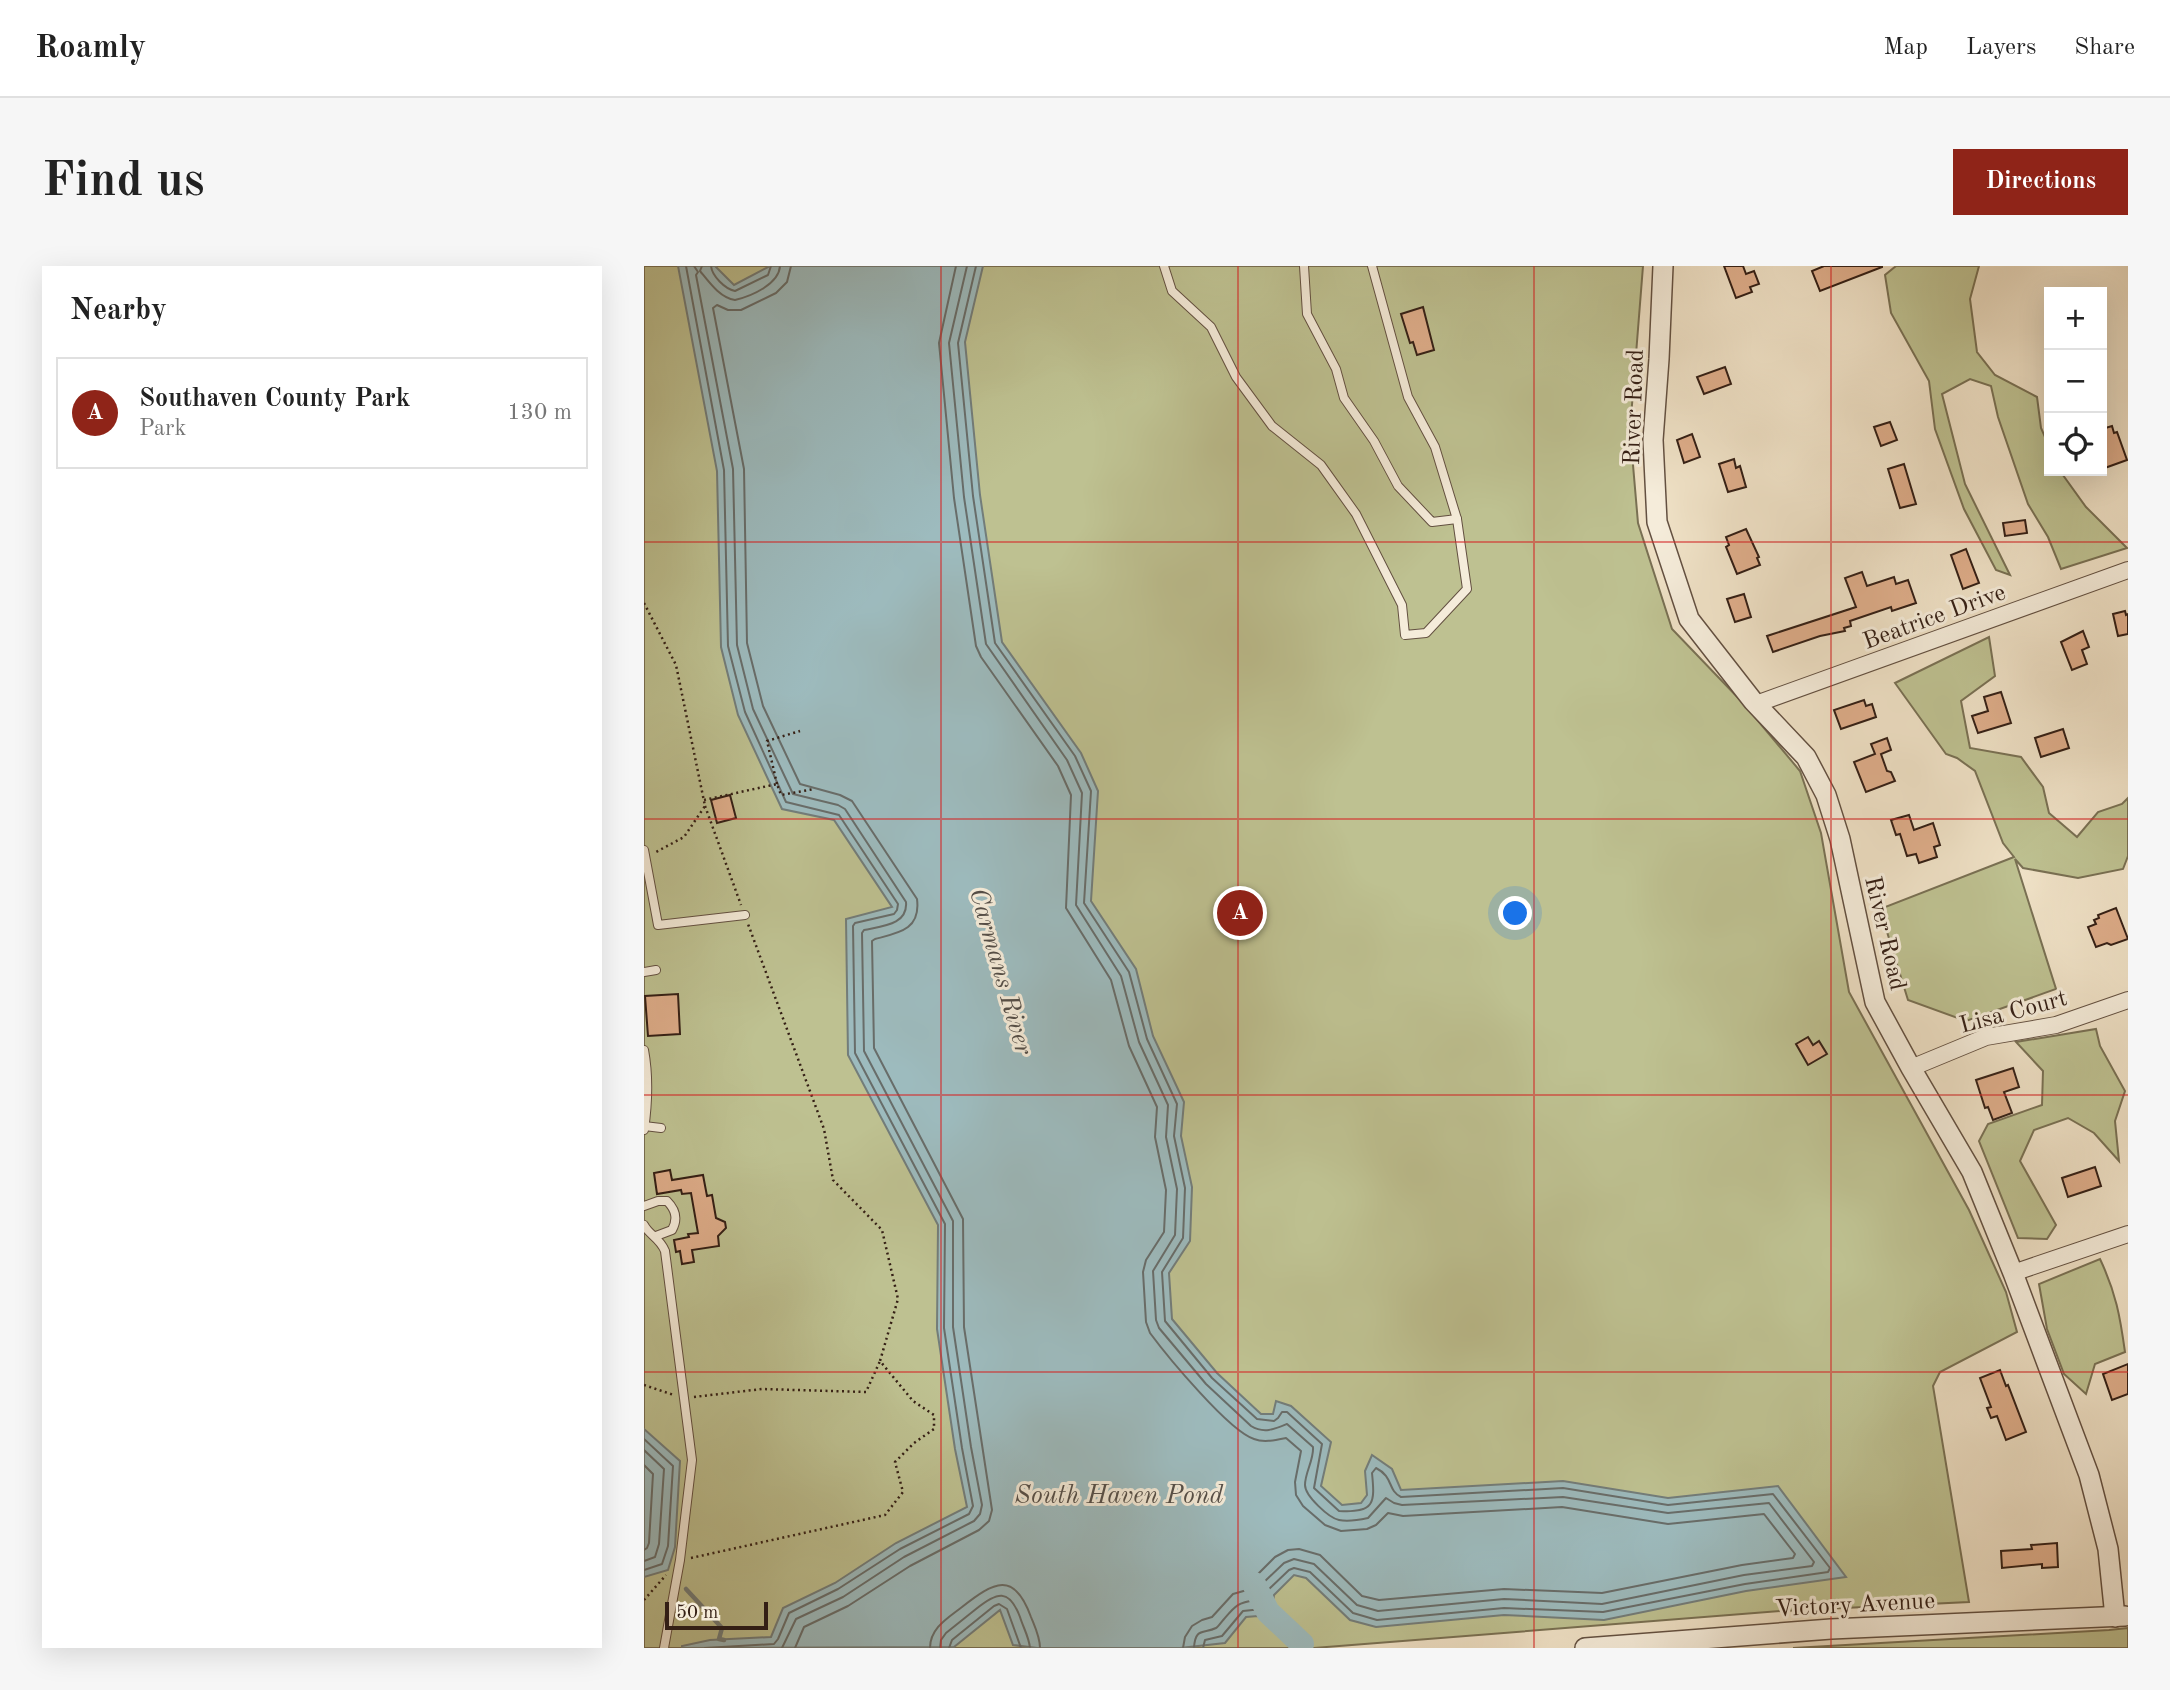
<!DOCTYPE html>
<meta charset="utf-8">
<style>
:root{--surface:#fff;--page:#f6f6f6;--text:#222;--muted:#767676;--line:#e0e0e0;--accent:#8f2418}
body{margin:0;font-family:"Old Standard TT",serif;background:var(--page);color:var(--text)}
.controls{position:absolute;right:21px;top:21px;display:grid;overflow:hidden;border-radius:0px;box-shadow:0 7px 28px #0002}
.controls button{width:63px;height:63px;display:grid;place-items:center;padding:0;border:0;border-bottom:2px solid var(--line);background:var(--surface);color:var(--text);font:35px sans-serif}
.scale{position:absolute;left:21px;bottom:18px;width:103px;box-sizing:border-box;padding-left:7px;border:4px solid #341f15;border-top:0;font-size:19px;line-height:24px;white-space:nowrap;color:#341f15;-webkit-text-stroke:5px #f5ecda;paint-order:stroke}
.you{position:absolute;left:872px;top:648px;width:24px;height:24px;margin:-18px;border:5px solid #fff;border-radius:50%;background:#1a73e8;box-shadow:0 0 0 10px #1a73e833}
.badge{display:grid;place-items:center;width:46px;height:46px;border-radius:50%;background:var(--accent);color:#fff;font-size:23px;font-weight:700}
.pin{position:absolute;translate:-50% -50%;border:4px solid #fff;box-shadow:0 2px 7px #0006}
.list{margin:0;padding:0;list-style:none}
h2{display:flex;justify-content:space-between;align-items:center;height:91px;margin:0;padding:0 28px;font-size:30px}
h2 small{font-size:23px;font-weight:400;color:var(--muted)}
.list li{display:grid;grid-template-columns:46px 1fr auto;gap:21px;align-items:center;box-sizing:border-box;height:112px;margin:0 14px 14px;padding:0 14px;border:2px solid var(--line);border-radius:0px}
.list b{display:block;font-size:26px;white-space:nowrap}
.list p{margin:0;font-size:23px;white-space:nowrap;color:var(--muted)}
.list em{font-size:23px;font-style:normal;color:var(--muted)}
.icon{flex:none;width:38px;height:38px;fill:none;stroke:currentColor;stroke-width:2;stroke-linecap:round;stroke-linejoin:round}
.map{position:relative;flex:none;width:1484px;height:1382px;overflow:hidden;border-radius:0px}
header{display:flex;align-items:center;gap:42px;box-sizing:border-box;height:98px;padding:0 35px;background:var(--surface);border-bottom:2px solid var(--line)}
header strong{font-size:33px}
nav{display:flex;gap:38px;margin-inline-start:auto;font-size:24px}
.intro{display:flex;align-items:center;justify-content:space-between;box-sizing:border-box;height:168px;padding:0 42px}
h1{margin:0;font-size:49px}
.button{padding:18px 32px;border-radius:0px;background:var(--accent);color:#fff;font-size:24px;font-weight:700}
main{display:flex;gap:42px;padding:0 42px}
aside{flex:1;background:var(--surface);border-radius:0px;box-shadow:0 7px 28px #0002}
.map>svg:first-child{display:block}
.green{fill:#bec191;stroke:#797053;stroke-width:2}
.water{fill:#9dbbbe;stroke:#737d7a;stroke-width:2}
.lines{fill:none;stroke-linecap:round;stroke-linejoin:round}
.shore{stroke:#686d6a;stroke-width:2}
.stream{stroke:#737d7a;stroke-width:4.5}
.river{stroke:#9dbbbe;stroke-width:24}
.building{fill:#dead8a;stroke:#341f15;stroke-width:2}
.service-casing{stroke:#635041;stroke-width:10}
.minor-casing{stroke:#635041;stroke-width:18}
.tertiary-casing{stroke:#635041;stroke-width:22}
.path{stroke:#341f15;stroke-width:2.5;stroke-dasharray:2 3.5;stroke-linecap:butt}
.service{stroke:#f5ecda;stroke-width:8}
.minor{stroke:#f5ecda;stroke-width:16}
.tertiary{stroke:#f5ecda;stroke-width:19}
.grid{fill:none;stroke:#d62828;stroke-width:2;stroke-opacity:0.55}
.labels{text-anchor:middle;stroke-width:6;stroke-linejoin:round;paint-order:stroke}
.street-label{font-size:24px;fill:#341f15;stroke:#f5ecda}
.water-label{font-size:26px;font-style:italic;fill:#544e48;stroke:#f5ecda}
</style>
<header>
<strong>Roamly</strong>
<nav><a>Map</a><a>Layers</a><a>Share</a></nav>
</header>
<div class="intro"><h1>Find us</h1><a class="button">Directions</a></div>
<main>
<aside>
<h2>Nearby<small></small></h2>
<ul class="list">
<li><span class="badge">A</span><div><b>Southaven County Park</b><p>Park</p></div><em>130 m</em></li>
</ul>
</aside>
<div class="map">
<svg width="1484" height="1382" viewBox="0 0 1484 1382">
<rect width="100%" height="100%" fill="#efe1c6"/>
<filter id="stains"><feTurbulence type="fractalNoise" baseFrequency=".00286" numOctaves="4"/><feColorMatrix values="0 0 0 0 .2 0 0 0 0 .09 0 0 0 0 .02 0 0 0 .5 -.17"/></filter>
<radialGradient id="worn" r=".72"><stop offset=".6" stop-color="#630" stop-opacity="0"/><stop offset="1" stop-color="#630" stop-opacity=".3"/></radialGradient>
<!-- green -->
<g class="green">
<path d="M0,0H999L986,164L994,257L1028,363L1100,438L1156,505L1177,567L1205,726L1325,944L1362,1026L1373,1066L1296,1106L1289,1120L1325,1336L1137,1345L670,1382H0Z"/>
<path d="M1252,0H1335L1326,33L1333,86L1351,109L1393,131L1397,162L1405,180V205H1416L1442,241L1483,282L1417,303L1404,271L1384,238L1354,151L1347,120L1326,113L1298,128L1321,218L1366,309L1352,304L1320,243L1291,163L1285,115L1247,47L1241,9Z"/>
<path d="M1345,371L1351,410L1317,435L1326,482L1377,491L1399,521L1405,547L1433,571L1454,546L1478,538L1484,532V590L1479,603L1434,612L1379,602L1371,593L1412,723L1322,755L1264,734L1236,643L1370,591L1359,577L1331,505L1313,492L1302,488L1251,417Z"/>
<path d="M1452,763L1456,780L1481,825L1471,855L1475,895L1450,867L1424,852L1390,864L1376,895L1412,959L1403,973L1374,972L1335,875L1344,858L1398,839L1399,805L1372,776Z"/>
<path d="M1456,993C1472,1027 1476,1050 1481,1086L1451,1098L1442,1128L1420,1108L1403,1063L1395,1018Z"/>
<path d="M1484,1362V1382H1149L1465,1364Z"/>
</g>
<!-- water -->
<g class="water">
<path d="M34,0H71L90,19L126,0H339L321,76L336,229L358,376L437,487L454,525L447,635L492,703L509,770L540,836L537,870L548,921L546,975L525,1007L528,1053L573,1107L617,1148H629L632,1135L647,1140L687,1176L677,1220L698,1239L717,1237L723,1229L721,1205L728,1189L748,1203L757,1224L919,1215L1024,1232L1134,1220L1202,1311L1102,1325L960,1354L860,1349L732,1361L706,1354L662,1312L650,1309L630,1329L629,1336L631,1338L618,1353L614,1350L602,1351L581,1377L536,1382H393L369,1379L356,1344L310,1381L38,1382V1380L66,1374L127,1371L139,1342L191,1317L252,1277L323,1241L311,1183L293,1063L294,959L204,789L202,653L248,641L190,554L138,543L94,449L77,381L73,205Z"/>
<path d="M0,1163L36,1195L31,1281L24,1304L0,1311Z"/>
</g>
<g class="lines">
<!-- shore -->
<g class="shore">
<path d="M42,0L80,204L84,380L101,446L142,536L195,549L254,638L253,644L250,648L211,657L209,660L211,787L301,958L300,1062L318,1182L329,1240L325,1248L256,1283L194,1323L145,1347L134,1373L130,1378L61,1382"/>
<path d="M50,0L54,6L52,9L89,203L93,379L109,443L149,528L194,539L201,543L262,636C264,659 238,660 220,664L218,667L220,785L309,955V1061L327,1181L338,1239L336,1248L330,1255L260,1291L199,1331L152,1353L138,1382"/>
<path d="M58,0L56,5C65,16 76,32 91,34C108,30 135,18 136,0"/>
<path d="M67,0C68,10 81,23 91,25L124,9L127,0"/>
<path d="M147,0L143,16L132,27L97,44H84L73,39L69,42L100,203L103,377L119,440L156,518L196,529L208,535L273,633C277,664 254,667 231,673L228,675L230,782L319,953L320,1061L348,1244L345,1255L335,1264L266,1300L204,1340L160,1361L151,1382"/>
<path d="M312,0L295,77L310,232L332,380L337,391L414,500L427,529L422,642L467,714L485,780L513,841L511,871L522,924L520,966L502,994L499,1006L502,1056L506,1067C523,1090 585,1165 610,1173C620,1177 632,1174 642,1172L657,1185L651,1216L652,1229L659,1240L681,1259L697,1265L723,1263L732,1259L744,1247L759,1250L918,1241L1024,1258L1120,1248L1151,1288L1149,1292L1098,1299L958,1327L860,1323L735,1334L718,1330L676,1289L655,1283L644,1284L631,1291L611,1311L603,1324L589,1328L568,1351L558,1354L548,1360L541,1371L539,1382"/>
<path d="M323,0L305,77L320,231L342,378L423,494L438,527L432,639L477,710L495,776L524,839L522,871L533,923L531,969L509,1005L512,1054L515,1062L562,1118L607,1160C620,1168 631,1163 643,1158L669,1181C670,1194 661,1206 661,1219C661,1230 685,1252 695,1254C704,1256 715,1254 724,1252L742,1232L750,1237L758,1239L919,1231L1024,1247L1125,1237L1170,1296L1168,1300L1100,1309L958,1338L860,1333L734,1345L713,1339L670,1298L650,1293L640,1297L618,1318L612,1334C593,1337 592,1339 580,1353C579,1354 574,1361 572,1362C560,1368 551,1361 550,1382"/>
<path d="M332,0L314,77L329,230L351,377L431,490L447,525L440,637L485,706L503,773L533,838L530,870L541,922L539,972L518,1006L521,1055L568,1112L613,1153L630,1155L634,1152L638,1146H643L678,1178L670,1222L695,1245C731,1247 731,1237 728,1207L732,1202C750,1211 743,1224 757,1231L919,1222L1024,1239L1129,1228L1186,1302L1184,1306L1101,1318L959,1346L860,1342L733,1354L709,1347L666,1306L650,1302L645,1304L624,1324L622,1338L618,1343L599,1345L578,1370L561,1374L559,1382"/>
<path d="M0,1173L29,1200L24,1280L18,1298L0,1304"/>
<path d="M0,1184L20,1203L15,1278L11,1291L0,1295"/>
<path d="M0,1199L9,1208L5,1277L3,1282L0,1284"/>
<path d="M286,1382C286,1362 304,1352 318,1341C350,1316 370,1304 387,1351C391,1361 396,1371 396,1382"/>
<path d="M296,1382L297,1374L302,1367C312,1359 322,1351 332,1343C353,1326 365,1322 376,1351C379,1361 385,1371 386,1382"/>
<path d="M305,1382L308,1374L350,1340L355,1338L363,1343L377,1382"/>
</g>
<!-- stream -->
<path class="stream" d="M42,1323L78,1362L75,1373L80,1374"/>
<!-- river -->
<path class="river" d="M610,1318L624,1346L658,1378"/>
</g>
<!-- building -->
<g class="building">
<path d="M1080,0H1099L1102,8L1110,5L1115,18L1106,21L1108,26L1092,32Z"/>
<path d="M1180,0H1238V1L1176,25L1168,5Z"/>
<path d="M779,41L790,84L773,89L769,76L766,77L757,48Z"/>
<path d="M1081,101L1087,118L1060,128L1053,111Z"/>
<path d="M1246,156L1253,174L1237,180L1230,161Z"/>
<path d="M1468,160L1470,167L1473,166L1483,194L1458,203V163Z"/>
<path d="M1048,168L1056,191L1040,197L1033,174Z"/>
<path d="M1090,193L1092,202L1096,200L1102,221L1084,226L1075,198Z"/>
<path d="M1260,198L1272,238L1256,242L1244,203Z"/>
<path d="M1381,254L1383,267L1361,270L1359,257Z"/>
<path d="M1102,263L1115,291L1113,292L1116,299L1093,308L1082,281L1085,279L1082,271Z"/>
<path d="M1322,283L1335,317L1319,323L1307,289Z"/>
<path d="M1218,306L1223,320L1250,311L1252,318L1264,314L1272,337L1248,345L1247,341L1206,355L1207,360L1200,362L1201,365L1176,370L1129,386L1123,370L1212,341L1201,312Z"/>
<path d="M1100,328L1107,351L1091,356L1083,333Z"/>
<path d="M1481,345L1482,349L1484,348V368L1474,370L1469,348Z"/>
<path d="M1439,365L1445,381L1438,384L1443,398L1428,404L1417,376Z"/>
<path d="M1357,426L1367,457L1334,467L1328,450L1344,445L1340,431Z"/>
<path d="M1220,434L1222,440L1228,438L1232,451L1197,463L1190,444Z"/>
<path d="M1419,463L1425,482L1397,491L1391,472Z"/>
<path d="M1243,472L1247,484L1237,488L1243,505L1247,506L1251,515L1222,526L1210,496L1231,488L1227,478Z"/>
<path d="M86,529L92,552L73,557L67,534Z"/>
<path d="M1265,549L1270,564L1289,557L1296,579L1290,581L1293,591L1275,597L1272,588L1263,590L1256,568L1252,569L1247,554Z"/>
<path d="M1472,642L1484,673L1467,679L1463,677L1452,681L1444,661L1452,658L1450,654L1455,652L1454,649Z"/>
<path d="M34,728L36,768L4,770L1,730Z"/>
<path d="M1164,771L1169,779L1175,775L1183,788L1164,799L1152,778Z"/>
<path d="M1369,802L1375,821L1360,826L1368,847L1349,854L1344,841L1341,842L1332,814Z"/>
<path d="M1451,901L1457,920L1424,931L1418,912Z"/>
<path d="M26,904L28,914L59,909L63,930L68,929L72,952L81,956L82,962L74,970L75,980L48,984L50,996L38,998L36,985L32,986L30,974L45,971L44,968L54,967L47,927L38,928L37,924L13,928L10,907Z"/>
<path d="M1484,1098V1128L1468,1134L1459,1108Z"/>
<path d="M1356,1104L1362,1120L1364,1119L1382,1166L1362,1174L1353,1150L1347,1152L1343,1142L1347,1141L1336,1112Z"/>
<path d="M1413,1277L1414,1301L1398,1302V1298L1358,1302L1357,1285L1388,1283L1387,1279Z"/>
</g>
<g class="lines">
<!-- service casing -->
<g class="service-casing">
<g id="service">
<path d="M520,0L528,25L567,61L592,111L628,160L677,199L712,248L758,339L761,369L782,367L823,323L813,253L791,181L764,131L728,0"/>
<path d="M660,0L663,48L692,103L700,132L730,175L754,220L788,256L813,253"/>
<path d="M0,584L14,659L101,649"/>
<path d="M0,706L12,704"/>
<path d="M0,784C5,811 4,836 0,864"/>
<path d="M0,860L17,862"/>
<path d="M0,940L14,935H23C32,944 34,953 28,964L12,970"/>
<path d="M0,959C5,969 16,972 21,985L48,1194L36,1294L20,1382"/>
</g>
</g>
<!-- minor casing -->
<g class="minor-casing">
<g id="minor">
<path d="M1112,438L1484,304"/>
<path d="M1267,802L1342,771L1412,759L1484,734"/>
<path d="M1369,1007L1484,968"/>
</g>
</g>
<!-- tertiary casing -->
<g class="tertiary-casing">
<g id="tertiary">
<path d="M1019,0L1015,93L1009,174L1013,256L1045,353L1109,435L1162,491L1182,529L1196,573L1231,736L1267,802L1328,906L1369,1007L1445,1209L1464,1283L1471,1351"/>
<path d="M941,1382L1187,1363L1481,1350"/>
</g>
</g>
<!-- path -->
<g class="path">
<path d="M0,337L32,399L61,540L40,571L12,586"/>
<path d="M133,518L123,475L156,465"/>
<path d="M60,534L133,518L137,529L170,523"/>
<path d="M61,540L97,639"/>
<path d="M0,1119L30,1129"/>
<path d="M50,1131L118,1123L222,1126L236,1095"/>
<path d="M47,1292L241,1249L259,1226L251,1196L270,1177L290,1163V1149L269,1135L236,1095L254,1033L238,964L189,914L180,863L104,658"/>
<path d="M0,1334L22,1309"/>
</g>
<!-- service -->
<use href="#service" class="service"/>
<!-- minor -->
<use href="#minor" class="minor"/>
<!-- tertiary -->
<use href="#tertiary" class="tertiary"/>
</g>
<!-- grid -->
<path class="grid" d="M297,0V1382M594,0V1382M890,0V1382M1187,0V1382M0,276H1484M0,553H1484M0,829H1484M0,1106H1484"/>
<g class="labels">
<!-- street labels -->
<g class="street-label">
<text transform="translate(989 141) rotate(-88)" y="8">River Road</text>
<text transform="translate(1290 350) rotate(-20)" y="8">Beatrice Drive</text>
<text transform="translate(1242 667) rotate(77)" y="8">River Road</text>
<text transform="translate(1369 745) rotate(-15)" y="8">Lisa Court</text>
<text transform="translate(1211 1338) rotate(-3)" y="8">Victory Avenue</text>
</g>
<!-- water labels -->
<g class="water-label">
<text transform="translate(358 705) rotate(74)" y="9">Carmans River</text>
<text x="475" y="1237">South Haven Pond</text>
</g>
</g>
<rect width="100%" height="100%" filter="url(#stains)"/>
<rect width="100%" height="100%" fill="url(#worn)"/>
</svg>
<div class="controls">
<button>+</button>
<button>−</button>
<button><svg class="icon" aria-label="locate" viewBox="0 0 24 24"><circle cx="12" cy="12" r="6"/><path d="M12 2v4M12 18v4M2 12h4M18 12h4"/></svg></button>
</div>
<div class="scale">50 m</div>
<div class="you"></div>
<div class="pin badge" style="left:596px;top:647px">A</div>
</div>
</main>
